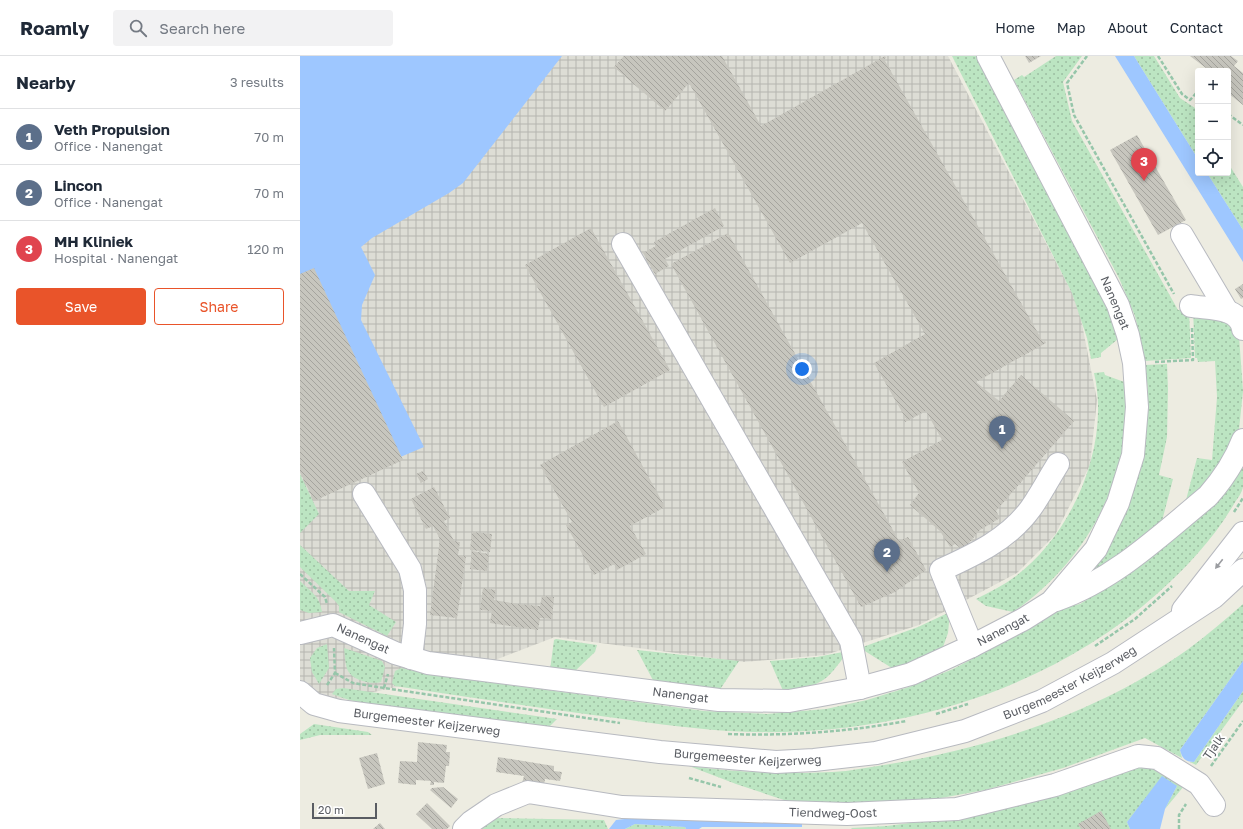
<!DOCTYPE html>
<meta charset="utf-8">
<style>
:root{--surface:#fff;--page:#f2f2f3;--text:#1f2937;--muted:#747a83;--line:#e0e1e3;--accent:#e9542a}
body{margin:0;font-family:"Golos Text",sans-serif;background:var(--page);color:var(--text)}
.controls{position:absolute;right:12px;top:12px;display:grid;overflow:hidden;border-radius:4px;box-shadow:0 4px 16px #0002}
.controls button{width:36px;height:36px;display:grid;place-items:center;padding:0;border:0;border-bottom:1px solid var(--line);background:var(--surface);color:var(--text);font:20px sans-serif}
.scale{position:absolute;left:12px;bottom:10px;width:65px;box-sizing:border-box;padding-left:4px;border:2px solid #595c62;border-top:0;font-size:11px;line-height:14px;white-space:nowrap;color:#595c62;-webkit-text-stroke:3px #fff;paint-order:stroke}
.you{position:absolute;left:502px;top:313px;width:14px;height:14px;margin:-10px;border:3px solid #fff;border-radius:50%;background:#1a73e8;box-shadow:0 0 0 6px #1a73e833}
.badge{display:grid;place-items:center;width:26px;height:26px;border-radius:50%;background:var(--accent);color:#fff;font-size:13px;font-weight:700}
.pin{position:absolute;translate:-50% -33px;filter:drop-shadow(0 1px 2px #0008)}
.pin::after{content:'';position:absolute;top:21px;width:14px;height:12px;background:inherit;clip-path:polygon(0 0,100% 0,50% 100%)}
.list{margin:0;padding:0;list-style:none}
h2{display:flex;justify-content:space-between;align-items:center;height:52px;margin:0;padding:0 16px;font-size:17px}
h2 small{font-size:13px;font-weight:400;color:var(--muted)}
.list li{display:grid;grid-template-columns:26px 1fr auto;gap:12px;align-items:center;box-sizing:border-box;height:56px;padding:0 16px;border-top:1px solid var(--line)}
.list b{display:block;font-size:15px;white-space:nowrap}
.list p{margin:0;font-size:13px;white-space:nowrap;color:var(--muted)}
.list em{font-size:13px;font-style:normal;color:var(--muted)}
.actions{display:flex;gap:8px;padding:12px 16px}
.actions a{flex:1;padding:9px 0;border:1px solid var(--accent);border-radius:4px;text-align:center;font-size:14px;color:var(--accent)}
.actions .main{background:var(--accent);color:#fff}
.icon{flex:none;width:22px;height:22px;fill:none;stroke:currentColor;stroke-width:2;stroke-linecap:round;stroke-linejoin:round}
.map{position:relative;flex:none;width:943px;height:773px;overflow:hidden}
header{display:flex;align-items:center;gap:24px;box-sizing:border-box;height:56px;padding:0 20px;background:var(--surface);border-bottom:1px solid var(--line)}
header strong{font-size:19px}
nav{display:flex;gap:22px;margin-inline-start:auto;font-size:14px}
.search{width:280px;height:36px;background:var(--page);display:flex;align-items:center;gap:10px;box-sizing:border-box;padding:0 14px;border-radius:4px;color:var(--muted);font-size:15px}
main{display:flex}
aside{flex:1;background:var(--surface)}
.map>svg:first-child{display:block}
.industrial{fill:url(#industrial-grid)}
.grass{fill:url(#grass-dots)}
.water{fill:#9ec7ff}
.building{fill:url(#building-back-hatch)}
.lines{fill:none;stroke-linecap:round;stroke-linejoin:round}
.minor-casing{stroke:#b8bac0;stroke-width:24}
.path{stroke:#96c6aa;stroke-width:2.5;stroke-dasharray:4 2;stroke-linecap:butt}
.minor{stroke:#fff;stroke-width:22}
.oneway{fill:#9b9da1}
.labels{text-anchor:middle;stroke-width:3.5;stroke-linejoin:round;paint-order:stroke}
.street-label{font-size:12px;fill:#595c62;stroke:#fff}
</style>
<header>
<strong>Roamly</strong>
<div class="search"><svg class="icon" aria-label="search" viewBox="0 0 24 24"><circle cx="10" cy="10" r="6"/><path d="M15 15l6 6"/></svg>Search here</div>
<nav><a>Home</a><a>Map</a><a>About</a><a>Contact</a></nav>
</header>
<main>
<aside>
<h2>Nearby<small>3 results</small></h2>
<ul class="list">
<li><span class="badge" style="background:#5c6f8a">1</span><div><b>Veth Propulsion</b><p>Office · Nanengat</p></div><em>70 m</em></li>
<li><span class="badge" style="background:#5c6f8a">2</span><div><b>Lincon</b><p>Office · Nanengat</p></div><em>70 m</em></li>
<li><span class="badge" style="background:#e0444e">3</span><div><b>MH Kliniek</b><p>Hospital · Nanengat</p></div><em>120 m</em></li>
</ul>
<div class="actions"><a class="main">Save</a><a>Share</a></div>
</aside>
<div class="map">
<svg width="943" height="773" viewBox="0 0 943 773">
<defs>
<pattern id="industrial-grid" width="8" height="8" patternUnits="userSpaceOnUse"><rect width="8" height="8" fill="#ddddd5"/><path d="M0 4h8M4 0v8" fill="none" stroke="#b6b6b0"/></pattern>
<pattern id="grass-dots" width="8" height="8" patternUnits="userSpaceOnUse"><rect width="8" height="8" fill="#bce5c2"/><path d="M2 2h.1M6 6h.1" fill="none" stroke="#9cbda1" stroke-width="1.8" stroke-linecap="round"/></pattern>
<pattern id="building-back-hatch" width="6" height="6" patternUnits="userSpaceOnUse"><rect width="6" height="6" fill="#c7c6be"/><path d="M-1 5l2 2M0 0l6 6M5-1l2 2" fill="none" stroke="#a5a49e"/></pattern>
</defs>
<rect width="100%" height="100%" fill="#edece1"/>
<!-- industrial -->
<path class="industrial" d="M0,0H648L778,248L797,344L790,409L755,479L717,517L619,569L525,599L444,606L255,581L161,617L0,652Z"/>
<!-- grass -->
<g class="grass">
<path d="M652,0H678L802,234L818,283L801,297V301L791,303L787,282L772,237Z"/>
<path d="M756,0H782L763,26L772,65L878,254H889L891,302L845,305L835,260L819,222L714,24L722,19L724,21Z"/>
<path d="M834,0H854L880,42L895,52L898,58V103Z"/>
<path d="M928,107L943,131V174L907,117H928Z"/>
<path d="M893,253L924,260L939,280L943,335L938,383L925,410L886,444L897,402L912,404L917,341L915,305L898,306L897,302H895Z"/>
<path d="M867,308L868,333L867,381L859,419L873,423L862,465L819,501L783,521L846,378L848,334L845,309Z"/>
<path d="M804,316L805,319L827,327C826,341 827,355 826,369C818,446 776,513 713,556L686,550L676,543C690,536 704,529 716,520C773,477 811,388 794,317Z"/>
<path d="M943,397C943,408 943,421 943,431C942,437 937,443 934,448C914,482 887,511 858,537C743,640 581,684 428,675C383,672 338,665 293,659C227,650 161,640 95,630L92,627L95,615L101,612L128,618L404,655L467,658L526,653L567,644L609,631L653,613L693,592L735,567L752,554L780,548L832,515Z"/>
<path d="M0,418L19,458L0,477Z"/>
<path d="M0,489L49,535H75L69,549L96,566L87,580L39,556V550L36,546L0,511Z"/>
<path d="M0,525C11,536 20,540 22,556L9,557L0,554Z"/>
<path d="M943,548V605L880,694L882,702L845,682L763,712L685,734L586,752H508L436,728L389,710C441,717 493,719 546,715C561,713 576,710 590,708C694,691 800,655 887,594C906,580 925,564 943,548Z"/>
<path d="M650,556L648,577L643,591L595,614L560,592L618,571Z"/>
<path d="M256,583L297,589L295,596L274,616L250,614L254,584Z"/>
<path d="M27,588L29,612L19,628L12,616L10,602L17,592Z"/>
<path d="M44,592L82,605L85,611L81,626C71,629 53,624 48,615C45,609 45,599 44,592Z"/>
<path d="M337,594L439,605L419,635L355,628Z"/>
<path d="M548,595C525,628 522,628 484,637L470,605L517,601Z"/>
<path d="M43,632L257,663L249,671L69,648L49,644L32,638L36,633Z"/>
<path d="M943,635V645L896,709L890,706H894Z"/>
<path d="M14,668L68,676L72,679H20L0,684V678Z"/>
<path d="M835,709L856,710L884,730L865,753L877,730L842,747L827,766L830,773H552L551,772L587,770L640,763Z"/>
<path d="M192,762L304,764L308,773H180Z"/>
<path d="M335,768L385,771L386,773H325Z"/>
</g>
<!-- water -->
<g class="water">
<path d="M0,0H262L163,127L149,137L72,182L61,191L75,219L62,249L61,264L124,391L98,402L0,219Z"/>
<path d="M815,0H834L898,103V117H907L943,174V206Z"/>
<path d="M943,605V635L894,706C885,706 882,702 880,694Z"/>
<path d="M862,720L877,730L865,753L860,773H830L827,766Z"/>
<path d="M333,762L502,768V771H402L399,773H386L385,771L335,768L325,773H309L316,764Z"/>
</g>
<!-- building -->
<g class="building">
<path d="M324,0H422L461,70L585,0L586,2L584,3L743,286L745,285L746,287L676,326L699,345L721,319L774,365L696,455L700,462L680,474L663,494L655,488L650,491L640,475L610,449L619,437L602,406L642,384L626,355L605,366L604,364L606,363L574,307L625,278L562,167L490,207L389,27L365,55L314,11Z"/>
<path d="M725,0H741L729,7Z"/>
<path d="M890,0H931L938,5L934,10L943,17V49L928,37V15H910Z"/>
<path d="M837,79L886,164L858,179L810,94Z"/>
<path d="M415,152L424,170L365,203L369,210L355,218L343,197L356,190L354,186Z"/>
<path d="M291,172L370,314L304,351L225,209Z"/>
<path d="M428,177L599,485L608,481L626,514L595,536L561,551L371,208Z"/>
<path d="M14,212L103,404L14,445L0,416V218Z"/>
<path d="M943,228V242L941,243L935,233Z"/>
<path d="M318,365L365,451L330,470L346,498L317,514L314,508L294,519L266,469L272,466L240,409Z"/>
<path d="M123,415L128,423L121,427L116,418Z"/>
<path d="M134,431L150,462L144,465L154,485L160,486L158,499L166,500L157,562L130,559L140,483L133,470L126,473L111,443Z"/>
<path d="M172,476L192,478L190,496L170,494Z"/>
<path d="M172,495L189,498L187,515L170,513Z"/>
<path d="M183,532L196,534L194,544L217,548L240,550L242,540L254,541L252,563L240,562L238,574L190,567L192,555L180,554Z"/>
<path d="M118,686L147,689L146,696H150L149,710H146L144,727L134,726V729H130L131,725L116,724V729L98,727L100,705L117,706Z"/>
<path d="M77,697L85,728L68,733L59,702Z"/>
<path d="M198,701L254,710V715L262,716L260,725L245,723L244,729L222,727L224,720L196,716Z"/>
<path d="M143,731L158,743L151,752L130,734L132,732Z"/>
<path d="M127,747L150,770L147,773H132L116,758Z"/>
<path d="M801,755L811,773H781L778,768Z"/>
<path d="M80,767L85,773H73Z"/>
</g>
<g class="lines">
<!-- minor casing -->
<g class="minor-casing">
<g id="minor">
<path d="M882,179L927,255"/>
<path d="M323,188L551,585L560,632"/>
<path d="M891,250C908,253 940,250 943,273"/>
<path d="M64,438L110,513L115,534V568L111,602"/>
<path d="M756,544C814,524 861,479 908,440C923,423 935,405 943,384"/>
<path d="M883,554L943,477"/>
<path id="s1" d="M0,577L33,569L95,597L128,607L419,644L489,645L560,632L611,618L672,590L724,563L751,546L796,493L818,447L833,399L837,351L834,307L828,279L818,249L688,0"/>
<path d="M672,590L641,514C674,499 709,483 731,452C741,438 749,422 758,408"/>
<path id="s2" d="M0,636L14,648L39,655L360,696L476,706L514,704L576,697L665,675L742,645L813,607L914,541L943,514"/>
<path id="s3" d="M164,773L171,766L196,749L228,736L322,751L547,758L657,753L755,729L838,700L857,702L899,728L914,749"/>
</g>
</g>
<!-- path -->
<g class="path">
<path d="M787,0L767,27L774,59L874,238"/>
<path d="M858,0L882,38L890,44L898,35"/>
<path d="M928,58L943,69"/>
<path d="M855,306L893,304L892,271"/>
<path d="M934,456L943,442"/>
<path d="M0,518L25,541L27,548"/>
<path d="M795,590L835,563L872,530"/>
<path d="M35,617L53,627L84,632L320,667"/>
<path d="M27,629L35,617L34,592"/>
<path d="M84,632L88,618"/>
<path d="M636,658L668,648"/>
<path d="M428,678C488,680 547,676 606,665"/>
<path d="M911,710L943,665"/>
<path d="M389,722L421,731"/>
<path d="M879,773V759L886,748"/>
</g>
<!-- minor -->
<use href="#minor" class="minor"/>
</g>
<!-- one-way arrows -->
<defs><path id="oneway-solid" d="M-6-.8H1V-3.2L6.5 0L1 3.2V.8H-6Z"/></defs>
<use class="oneway" href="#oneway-solid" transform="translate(919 508) rotate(128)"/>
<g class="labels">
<!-- street labels -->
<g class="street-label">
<text transform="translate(815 247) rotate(67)" y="4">Nanengat</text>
<text dy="4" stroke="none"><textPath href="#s1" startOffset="727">Nanengat</textPath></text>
<text dy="4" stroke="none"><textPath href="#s1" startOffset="67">Nanengat</textPath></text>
<text dy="4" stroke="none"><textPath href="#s2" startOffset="792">Burgemeester Keijzerweg</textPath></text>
<text dy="4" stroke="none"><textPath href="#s1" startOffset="391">Nanengat</textPath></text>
<text dy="4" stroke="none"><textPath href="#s2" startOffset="133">Burgemeester Keijzerweg</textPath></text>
<text transform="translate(914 691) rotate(-55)" y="4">Tjalk</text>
<text dy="4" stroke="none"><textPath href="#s2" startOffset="456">Burgemeester Keijzerweg</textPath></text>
<text dy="4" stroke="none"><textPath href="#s3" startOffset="381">Tiendweg-Oost</textPath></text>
</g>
</g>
</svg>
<div class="controls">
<button>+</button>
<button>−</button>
<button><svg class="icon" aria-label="locate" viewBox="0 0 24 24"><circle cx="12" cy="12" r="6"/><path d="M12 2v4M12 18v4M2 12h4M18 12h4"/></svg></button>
</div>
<div class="scale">20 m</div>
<div class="you"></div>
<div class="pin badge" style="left:702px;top:393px;background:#5c6f8a">1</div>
<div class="pin badge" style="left:587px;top:516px;background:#5c6f8a">2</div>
<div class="pin badge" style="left:844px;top:125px;background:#e0444e">3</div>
</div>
</main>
